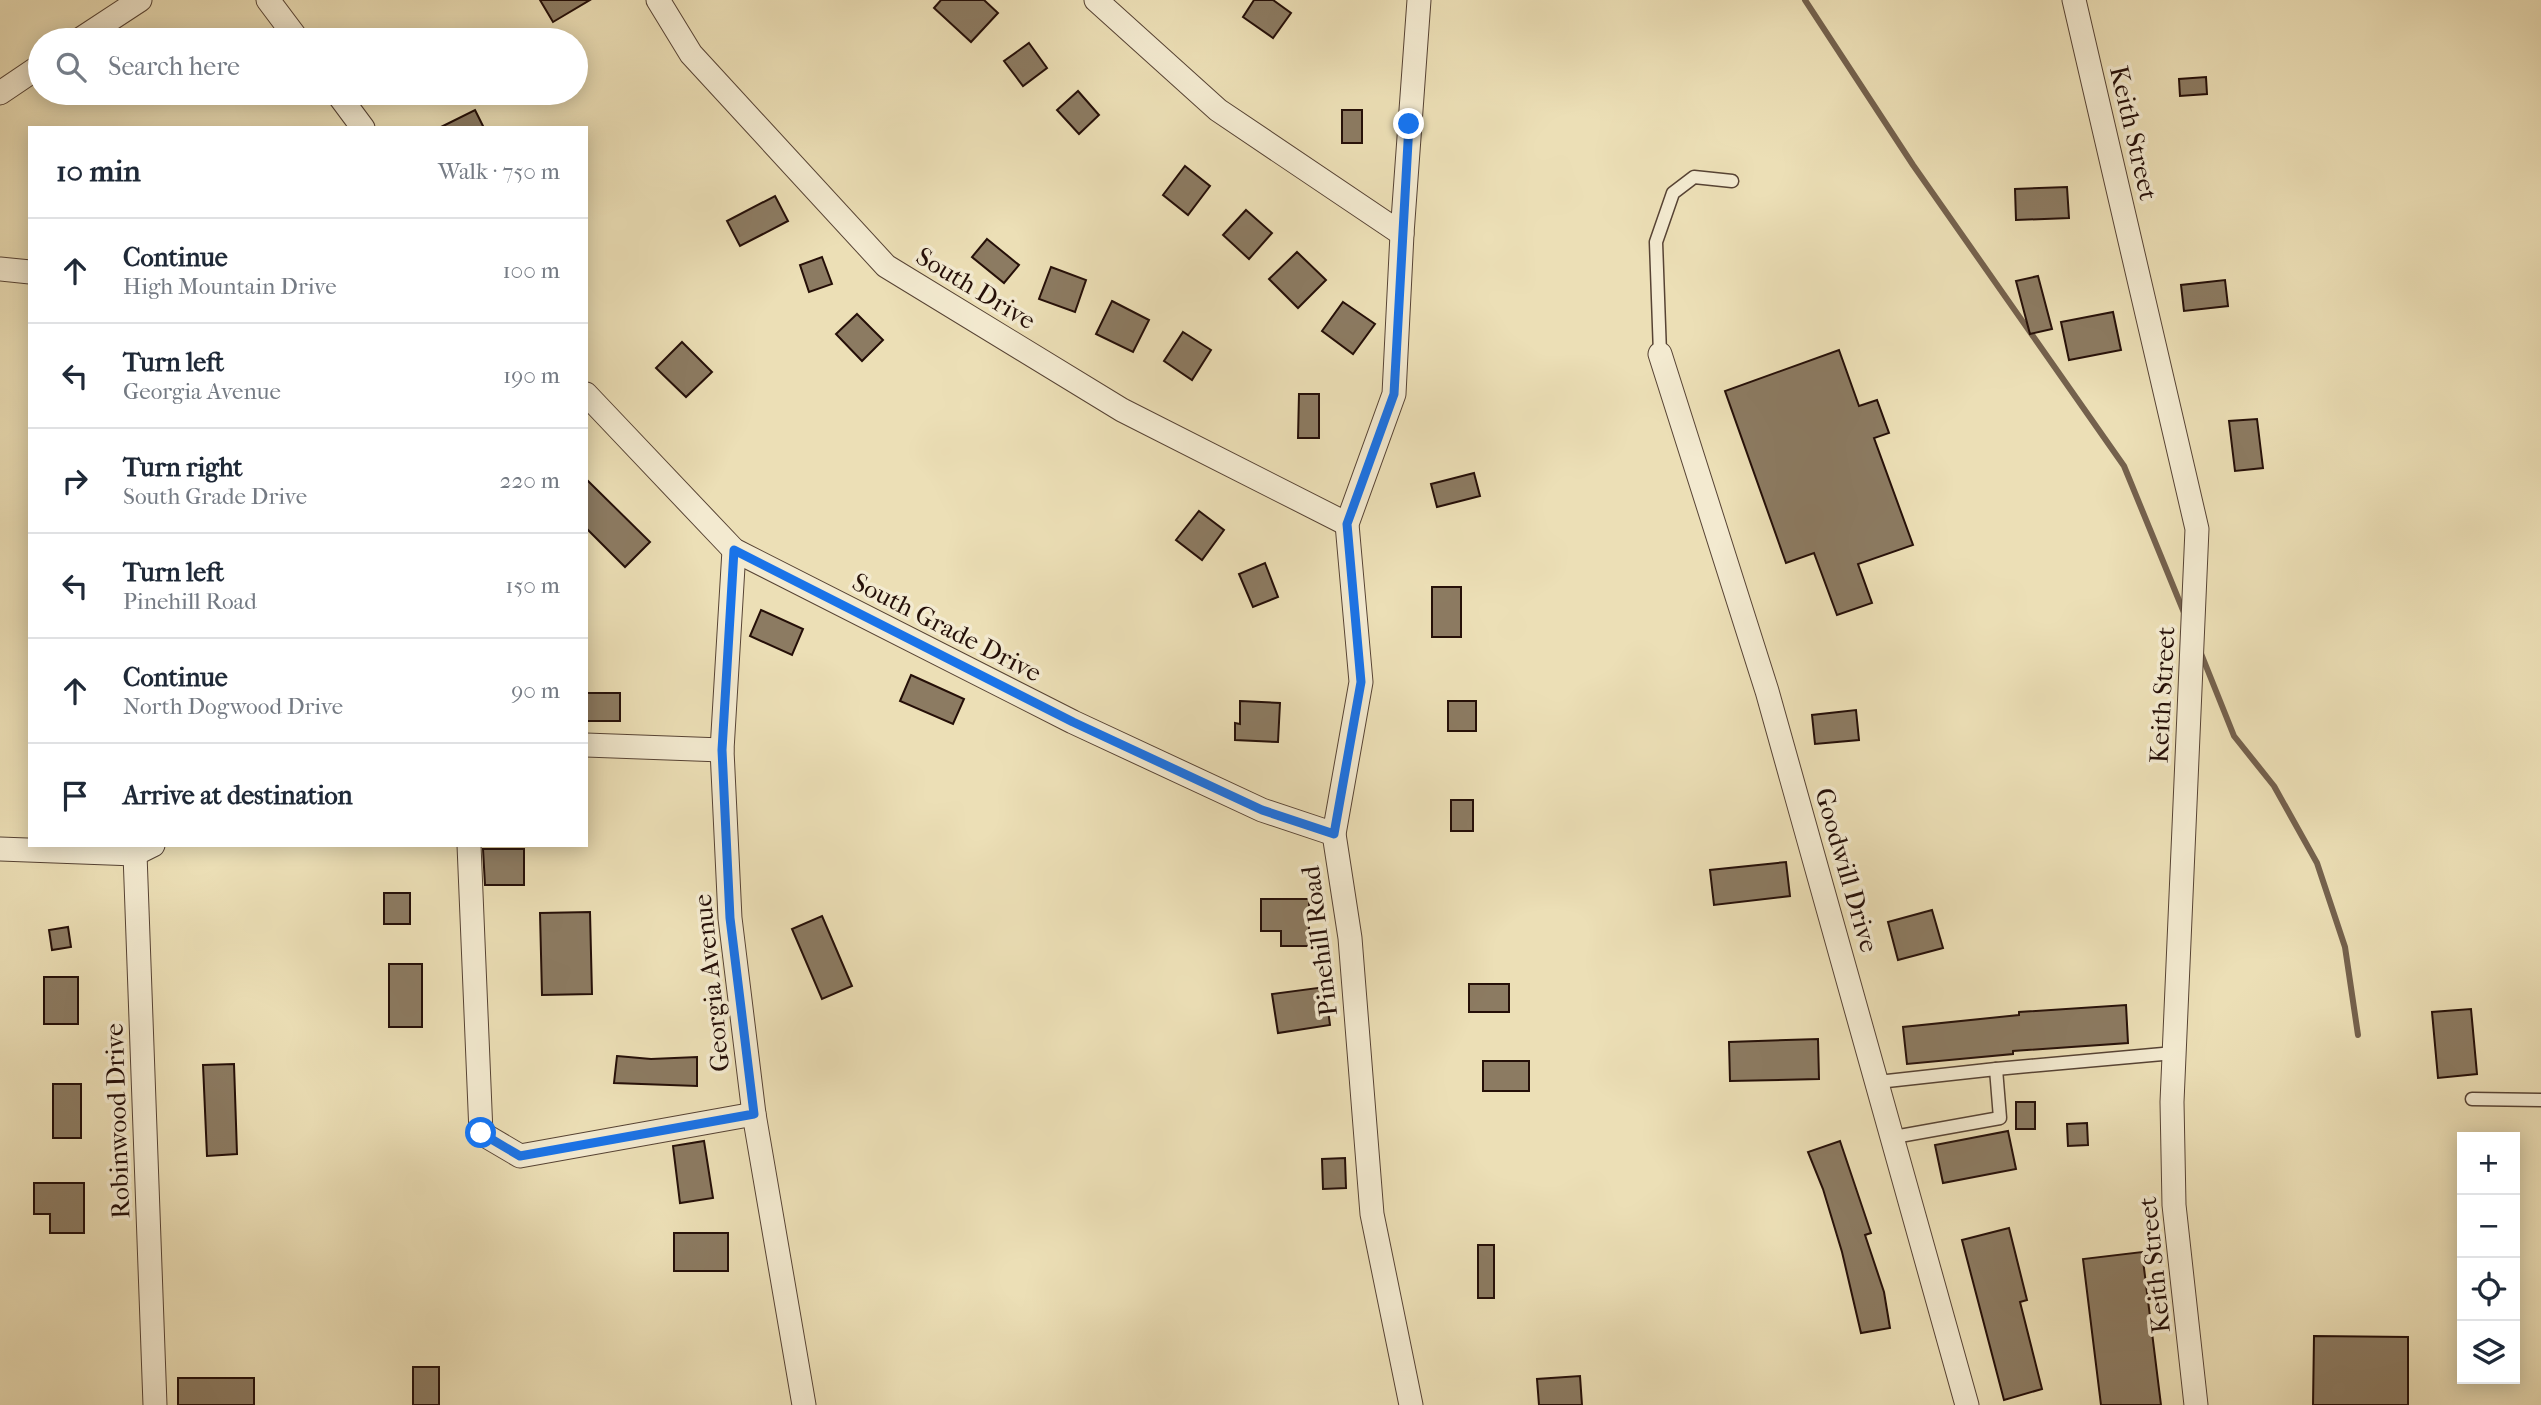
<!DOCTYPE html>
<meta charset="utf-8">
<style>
:root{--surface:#fff;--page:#f2f2f3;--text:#1f2937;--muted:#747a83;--line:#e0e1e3}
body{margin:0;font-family:"IM FELL French Canon",serif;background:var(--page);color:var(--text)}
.controls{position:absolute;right:21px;bottom:21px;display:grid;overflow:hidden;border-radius:0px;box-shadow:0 4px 18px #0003}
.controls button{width:63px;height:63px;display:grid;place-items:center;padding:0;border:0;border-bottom:2px solid var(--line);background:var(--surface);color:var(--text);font:35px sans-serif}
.stop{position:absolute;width:21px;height:21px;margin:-16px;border:5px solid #1a73e8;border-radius:50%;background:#fff}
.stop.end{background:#1a73e8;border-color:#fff;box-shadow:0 2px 7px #0008}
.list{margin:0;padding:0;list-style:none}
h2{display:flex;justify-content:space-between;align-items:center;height:91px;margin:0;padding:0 28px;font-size:30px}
h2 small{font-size:23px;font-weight:400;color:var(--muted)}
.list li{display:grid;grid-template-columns:46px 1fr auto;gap:21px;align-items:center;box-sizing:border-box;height:105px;padding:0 28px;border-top:2px solid var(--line)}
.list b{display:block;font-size:26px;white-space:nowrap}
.list p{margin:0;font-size:23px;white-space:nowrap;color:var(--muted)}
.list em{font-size:23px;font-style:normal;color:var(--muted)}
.icon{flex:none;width:38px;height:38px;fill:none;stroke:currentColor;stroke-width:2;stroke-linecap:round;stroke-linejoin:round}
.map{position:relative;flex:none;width:2541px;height:1405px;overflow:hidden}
.search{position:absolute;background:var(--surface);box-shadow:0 4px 18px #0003;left:28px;top:28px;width:560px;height:77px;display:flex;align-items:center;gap:18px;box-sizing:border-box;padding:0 24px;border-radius:38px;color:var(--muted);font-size:26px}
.panel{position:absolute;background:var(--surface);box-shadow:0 4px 18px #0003;left:28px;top:126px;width:560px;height:721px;border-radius:0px}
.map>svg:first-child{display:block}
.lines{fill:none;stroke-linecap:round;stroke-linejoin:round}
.stream{stroke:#74614d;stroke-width:6}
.building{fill:#8c7b62;stroke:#250f08;stroke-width:2}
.service-casing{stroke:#574334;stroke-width:15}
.minor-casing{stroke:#574334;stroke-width:25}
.service{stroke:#f3ead0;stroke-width:12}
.minor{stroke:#f3ead0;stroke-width:23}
.route{stroke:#1a73e8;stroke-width:9}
.labels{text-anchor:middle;stroke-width:7;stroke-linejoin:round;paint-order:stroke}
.street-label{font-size:26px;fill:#250f08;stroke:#f3ead0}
</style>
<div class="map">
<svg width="2541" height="1405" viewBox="0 0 2541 1405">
<rect width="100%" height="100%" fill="#ecdfb6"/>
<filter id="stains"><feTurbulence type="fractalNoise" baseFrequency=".00286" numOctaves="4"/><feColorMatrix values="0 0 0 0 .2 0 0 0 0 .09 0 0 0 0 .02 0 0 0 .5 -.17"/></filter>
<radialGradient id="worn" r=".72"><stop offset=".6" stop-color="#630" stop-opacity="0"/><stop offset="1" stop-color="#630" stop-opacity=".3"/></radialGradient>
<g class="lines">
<!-- stream -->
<g class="stream">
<path d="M1805,0L1913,165L2124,466L2185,615"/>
<path d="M2200,651L2234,736L2274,786L2317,863L2345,947L2358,1035"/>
</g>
</g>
<!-- building -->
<g class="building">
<path d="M540,0H590L553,22Z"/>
<path d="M941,0H984L998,13L971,42L934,8Z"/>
<path d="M1254,0H1273L1291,13L1273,38L1243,17Z"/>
<path d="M1029,43L1047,68L1023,86L1004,61Z"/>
<path d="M2206,77L2207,94L2180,96L2179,79Z"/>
<path d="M1078,91L1099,115L1079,134L1057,110Z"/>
<path d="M475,110L484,128H439Z"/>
<rect x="1342" y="110" width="20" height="33"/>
<path d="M1185,166L1210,186L1188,215L1163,195Z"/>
<path d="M2067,187L2069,218L2016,220L2015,189Z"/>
<path d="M775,196L788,221L740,246L727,221Z"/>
<path d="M1246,210L1272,233L1249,259L1223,235Z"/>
<path d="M987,239L1019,265L1004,283L972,257Z"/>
<path d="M1297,252L1326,280L1298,308L1269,279Z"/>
<path d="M822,257L832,284L809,292L800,265Z"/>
<path d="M1051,267L1086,280L1075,312L1039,299Z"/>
<path d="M2038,276L2052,329L2030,334L2016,281Z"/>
<path d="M2225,280L2228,306L2184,311L2181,285Z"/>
<path d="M1112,301L1149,320L1133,352L1096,334Z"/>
<path d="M1343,302L1375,324L1353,354L1322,331Z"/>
<path d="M2113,312L2121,350L2069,360L2061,322Z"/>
<path d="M857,314L883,340L862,361L836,334Z"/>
<path d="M1183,332L1211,350L1192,380L1164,361Z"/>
<path d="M682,342L712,372L686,397L656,368Z"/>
<path d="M1839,350L1859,406L1877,400L1889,433L1874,438L1913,545L1858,564L1872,603L1837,615L1814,553L1786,563L1725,391Z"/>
<path d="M1299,394H1319V438H1298Z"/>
<path d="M2257,419L2263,468L2235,471L2229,421Z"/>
<path d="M1474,473L1480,496L1437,507L1431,484Z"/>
<path d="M586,479L650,542L625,567L586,528Z"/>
<path d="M1199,511L1224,530L1202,560L1176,540Z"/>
<path d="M1265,563L1278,597L1253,607L1239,574Z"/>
<rect x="1432" y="587" width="29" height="50"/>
<path d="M761,610L803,629L792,655L750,636Z"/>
<path d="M911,675L964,699L953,724L900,701Z"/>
<rect x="586" y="693" width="34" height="28"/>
<path d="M1240,701L1280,703L1278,742L1235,740V723L1240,724Z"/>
<rect x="1448" y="701" width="28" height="30"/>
<path d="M1856,710L1859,740L1815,744L1812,715Z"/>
<rect x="1451" y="800" width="22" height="31"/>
<path d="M483,849H524V885H485Z"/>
<path d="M1786,862L1790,896L1714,905L1710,870Z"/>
<rect x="384" y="893" width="26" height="31"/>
<path d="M1261,899H1309V946H1281V931H1261Z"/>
<path d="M1932,910L1943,948L1898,960L1888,922Z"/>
<path d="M590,912L592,994L542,995L540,913Z"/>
<path d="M822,916L852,986L822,999L792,929Z"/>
<path d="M68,927L71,947L52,950L49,930Z"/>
<rect x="389" y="964" width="33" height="63"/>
<rect x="44" y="977" width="34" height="47"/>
<rect x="1469" y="984" width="40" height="28"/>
<path d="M1325,987L1330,1025L1278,1033L1272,994Z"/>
<path d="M2126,1005L2128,1043L2013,1051V1054L1907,1064L1903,1027L2019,1015V1012Z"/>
<path d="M2471,1009L2477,1074L2438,1078L2432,1012Z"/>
<path d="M1818,1039L1819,1079L1730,1081L1729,1042Z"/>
<path d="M617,1056L651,1059L697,1057V1086L614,1083Z"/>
<rect x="1483" y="1061" width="46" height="30"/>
<path d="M234,1064L237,1154L207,1156L203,1065Z"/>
<rect x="53" y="1084" width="28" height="54"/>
<rect x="2016" y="1102" width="19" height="27"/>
<path d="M2087,1123L2088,1145L2068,1146L2067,1124Z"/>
<path d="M2008,1131L2016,1169L1943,1183L1935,1145Z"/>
<path d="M704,1141L713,1198L680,1203L673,1146Z"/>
<path d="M1840,1141L1871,1233L1865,1235L1884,1292L1890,1328L1861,1333L1842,1252L1823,1189L1808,1152Z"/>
<path d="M1345,1158L1346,1188L1323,1189L1322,1159Z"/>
<path d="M34,1183H84V1233H50V1214H34Z"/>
<path d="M2009,1228L2027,1300L2020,1302L2042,1389L2004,1400L1962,1240Z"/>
<rect x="674" y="1233" width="54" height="38"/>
<rect x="1478" y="1245" width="16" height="53"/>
<path d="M2142,1252L2161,1405H2101L2083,1259Z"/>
<path d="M2314,1336L2408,1337V1405H2313Z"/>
<rect x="413" y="1367" width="26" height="38"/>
<path d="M1580,1376L1582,1405H1539L1537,1379Z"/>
<rect x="178" y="1378" width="76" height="27"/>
</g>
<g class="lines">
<!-- service casing -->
<g class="service-casing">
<g id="service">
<path d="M1660,354L1656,242L1673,193L1694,177L1732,181"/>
<path d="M1996,1069L2174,1053"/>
<path d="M1878,1082L1996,1069L2000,1118L1894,1137"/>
<path d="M2472,1099L2541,1100"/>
</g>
</g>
<!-- minor casing -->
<g class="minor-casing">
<g id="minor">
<path d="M268,0L298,40"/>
<path d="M658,0L691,54L886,266L1122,410L1347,524"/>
<path d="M1096,0L1218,110L1402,234"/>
<path d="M2074,0L2197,529L2172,1102L2174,1205L2196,1405"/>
<path d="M79,40L140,0"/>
<path d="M0,93L40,66"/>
<path d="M337,93L363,128"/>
<path d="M0,269L30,272"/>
<path d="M1660,354L1767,691L1967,1405"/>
<path d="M586,394L734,550L1073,722L1262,810L1334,834"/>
<path d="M734,550L722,750L730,918L754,1114L804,1405"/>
<path d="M586,745L722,750"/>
<path d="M153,845L135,854L155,1405"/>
<path d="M469,845L481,1133L520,1156L754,1114"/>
<path d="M0,849L135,854"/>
<path d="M1411,1405L1372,1214L1350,938L1334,834L1361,682L1347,524L1394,394L1402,234L1419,0"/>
</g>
</g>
<!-- service -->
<use href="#service" class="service"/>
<!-- minor -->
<use href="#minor" class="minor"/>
</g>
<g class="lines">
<!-- route -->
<path class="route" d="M481,1133L520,1156L754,1114L730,918L722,750L734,550L1073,722L1262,810L1334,834L1361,682L1347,524L1394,394L1409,124"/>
</g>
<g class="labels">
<!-- street labels -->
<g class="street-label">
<text transform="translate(2134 133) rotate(77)" y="9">Keith Street</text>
<text transform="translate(976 288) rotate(31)" y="9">South Drive</text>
<text transform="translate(947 627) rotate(27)" y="9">South Grade Drive</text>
<text transform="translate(2162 695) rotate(-87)" y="9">Keith Street</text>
<text transform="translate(1847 870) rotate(74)" y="9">Goodwill Drive</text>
<text transform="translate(1319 941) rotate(-97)" y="9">Pinehill Road</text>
<text transform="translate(711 983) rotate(-96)" y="9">Georgia Avenue</text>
<text transform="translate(117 1121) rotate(-92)" y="9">Robinwood Drive</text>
<text transform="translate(2154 1265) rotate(-96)" y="9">Keith Street</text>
</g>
</g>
<rect width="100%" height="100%" filter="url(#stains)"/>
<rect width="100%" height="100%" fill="url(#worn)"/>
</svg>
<div class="controls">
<button>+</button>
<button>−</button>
<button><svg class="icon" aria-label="locate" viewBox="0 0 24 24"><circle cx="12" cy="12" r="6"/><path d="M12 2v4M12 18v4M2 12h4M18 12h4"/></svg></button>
<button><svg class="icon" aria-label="layers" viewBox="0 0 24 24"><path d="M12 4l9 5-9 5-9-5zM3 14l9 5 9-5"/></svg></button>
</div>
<div class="stop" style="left:481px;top:1133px"></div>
<div class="stop end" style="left:1409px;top:124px"></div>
<div class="search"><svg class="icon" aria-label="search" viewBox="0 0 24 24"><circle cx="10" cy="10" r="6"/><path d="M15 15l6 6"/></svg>Search here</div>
<section class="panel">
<h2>10 min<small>Walk · 750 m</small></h2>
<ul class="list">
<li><svg class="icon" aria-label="ahead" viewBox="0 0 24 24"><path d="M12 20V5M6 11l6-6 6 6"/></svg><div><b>Continue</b><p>High Mountain Drive</p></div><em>100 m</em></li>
<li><svg class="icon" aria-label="left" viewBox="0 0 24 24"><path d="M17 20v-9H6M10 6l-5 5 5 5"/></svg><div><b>Turn left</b><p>Georgia Avenue</p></div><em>190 m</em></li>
<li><svg class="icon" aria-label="right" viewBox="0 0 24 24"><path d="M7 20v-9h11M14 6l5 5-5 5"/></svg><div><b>Turn right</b><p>South Grade Drive</p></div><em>220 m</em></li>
<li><svg class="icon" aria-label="left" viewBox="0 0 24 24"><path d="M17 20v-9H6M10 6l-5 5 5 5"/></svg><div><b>Turn left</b><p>Pinehill Road</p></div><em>150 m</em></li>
<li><svg class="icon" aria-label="ahead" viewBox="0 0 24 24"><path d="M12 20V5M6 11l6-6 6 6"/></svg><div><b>Continue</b><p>North Dogwood Drive</p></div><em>90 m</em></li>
<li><svg class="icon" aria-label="arrive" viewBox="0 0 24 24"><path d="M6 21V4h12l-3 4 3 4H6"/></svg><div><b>Arrive at destination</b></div></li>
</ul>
</section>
</div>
